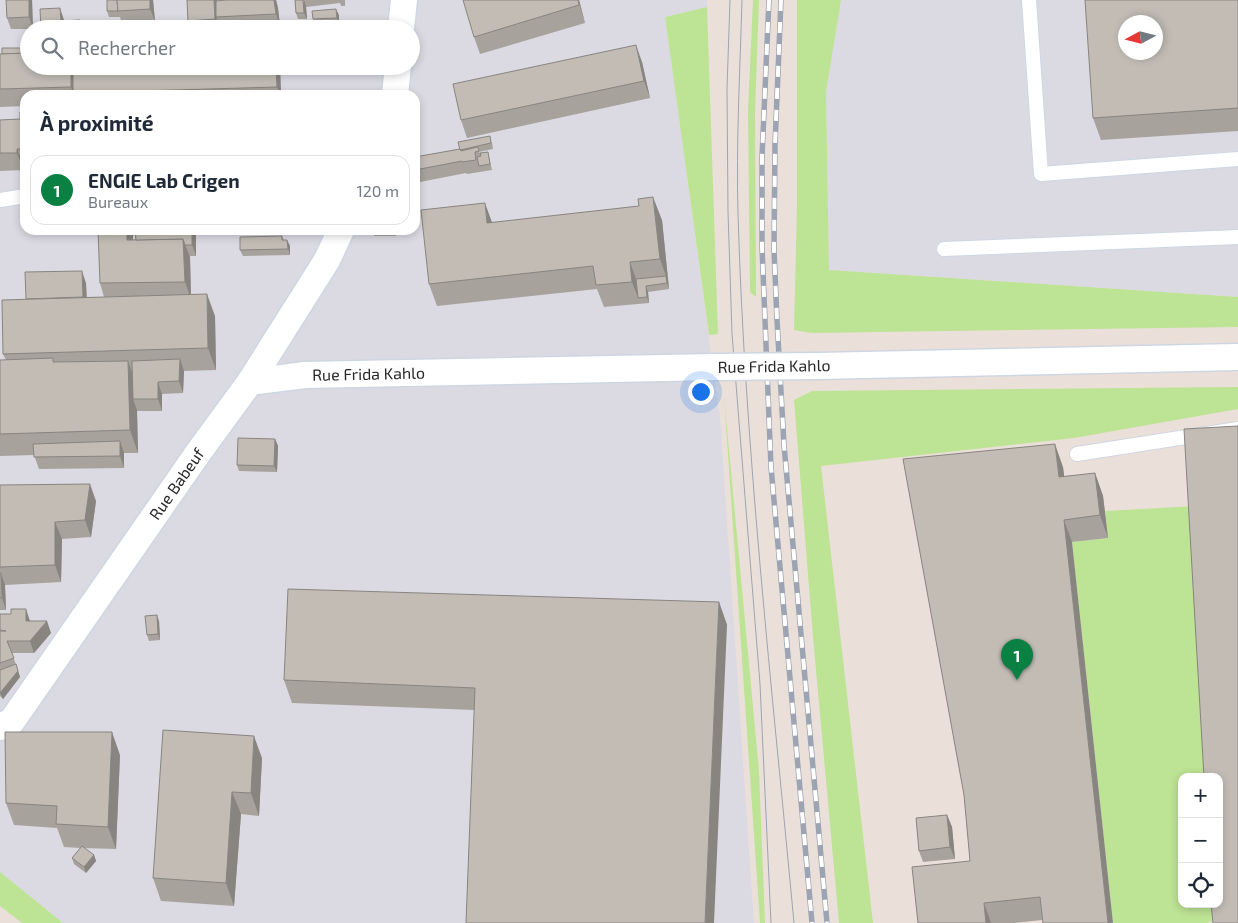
<!DOCTYPE html>
<html lang="fr">
<meta charset="utf-8">
<style>
:root{--surface:#fff;--page:#f2f2f3;--text:#1f2937;--muted:#747a83;--line:#e0e1e3;--accent:#0b8043}
body{margin:0;font-family:"Exo 2",sans-serif;background:var(--page);color:var(--text)}
.controls{position:absolute;right:15px;bottom:15px;display:grid;overflow:hidden;border-radius:10px;box-shadow:0 2px 8px #0003}
.controls button{width:45px;height:45px;display:grid;place-items:center;padding:0;border:0;border-bottom:1px solid var(--line);background:var(--surface);color:var(--text);font:25px sans-serif}
.compass{position:absolute;left:1118px;top:15px;width:45px;height:45px;border-radius:50%;background:var(--surface);box-shadow:0 2px 8px #0003;rotate:263deg}
.you{position:absolute;left:700px;top:391px;width:18px;height:18px;margin:-12px;border:4px solid #fff;border-radius:50%;background:#1a73e8;box-shadow:0 0 0 8px #1a73e833}
.badge{display:grid;place-items:center;width:32px;height:32px;border-radius:50%;background:var(--accent);color:#fff;font-size:16px;font-weight:700}
.pin{position:absolute;translate:-50% -41px;filter:drop-shadow(0 1px 2px #0008)}
.pin::after{content:'';position:absolute;top:26px;width:18px;height:15px;background:inherit;clip-path:polygon(0 0,100% 0,50% 100%)}
.list{margin:0;padding:0;list-style:none}
h2{display:flex;justify-content:space-between;align-items:center;height:65px;margin:0;padding:0 20px;font-size:21px}
h2 small{font-size:16px;font-weight:400;color:var(--muted)}
.list li{display:grid;grid-template-columns:32px 1fr auto;gap:15px;align-items:center;box-sizing:border-box;height:70px;margin:0 10px 10px;padding:0 10px;border:1px solid var(--line);border-radius:15px}
.list b{display:block;font-size:19px;white-space:nowrap}
.list p{margin:0;font-size:16px;white-space:nowrap;color:var(--muted)}
.list em{font-size:16px;font-style:normal;color:var(--muted)}
.icon{flex:none;width:28px;height:28px;fill:none;stroke:currentColor;stroke-width:2;stroke-linecap:round;stroke-linejoin:round}
.map{position:relative;flex:none;width:1238px;height:923px;overflow:hidden}
.search{position:absolute;background:var(--surface);box-shadow:0 2px 8px #0003;left:20px;top:20px;width:400px;height:55px;display:flex;align-items:center;gap:12px;box-sizing:border-box;padding:0 18px;border-radius:28px;color:var(--muted);font-size:19px}
.panel{position:absolute;background:var(--surface);box-shadow:0 2px 8px #0003;left:20px;top:90px;width:400px;height:145px;border-radius:15px}
.map>svg:first-child{display:block}
.industrial{fill:#dbdae3;fill-rule:evenodd}
.green{fill:#bde394}
.lines{fill:none;stroke-linecap:round;stroke-linejoin:round}
.service-casing{stroke:#cfd6e2;stroke-width:16}
.minor-casing{stroke:#cfd6e2;stroke-width:29}
.service{stroke:#fff;stroke-width:14}
.minor{stroke:#fff;stroke-width:26}
.tram{stroke:#9ca4b3;stroke-width:1}
.rail-casing{stroke:#9ca4b3;stroke-width:5.5}
.rail{stroke:#fff;stroke-width:4;stroke-dasharray:11;stroke-linecap:butt}
.minor-bridge-casing{stroke:#cfd6e2;stroke-width:29;stroke-linecap:butt}
.minor-bridge{stroke:#fff;stroke-width:26}
.wall{fill:#a7a29c}
.shaded-wall{fill:#88847f}
.building{fill:#c2bcb5;stroke:#88847f;fill-rule:evenodd}
.labels{text-anchor:middle;stroke-width:4;stroke-linejoin:round;paint-order:stroke}
.street-label{font-size:16px;fill:#282828;stroke:#fff}
</style>
<div class="map">
<svg width="1238" height="923" viewBox="0 0 1238 923">
<rect width="100%" height="100%" fill="#ebe0d9"/>
<!-- industrial -->
<g class="industrial">
<path d="M0,0H707V7L665,17L720,418L754,923H63L0,872ZM29,29H411V66H29ZM25,95H415V230H25Z"/>
<path d="M841,0H1238V297L829,270L826,92ZM1126,22H1156V52H1126Z"/>
</g>
<!-- green -->
<g class="green">
<path d="M753,0H759L755,112L756,297L750,292L748,111Z"/>
<path d="M797,0H841L826,92L829,270L1238,297V327L811,333L794,330L797,206Z"/>
<path d="M707,7L718,334L709,335L665,17Z"/>
<path d="M1238,387V409L1074,438L821,466L873,923H839L813,637L794,400L812,391Z"/>
<path d="M724,396L759,771L765,923H760Z"/>
<path d="M1196,506L1211,777H1182V904H1219V919L1207,923H1113L1072,542L1108,538L1105,511Z"/>
<path d="M0,872L63,923H22L0,906Z"/>
</g>
<g class="lines">
<!-- service casing -->
<g class="service-casing">
<g id="service">
<path d="M1029,0L1041,174L1238,159"/>
<path d="M0,200L25,196"/>
<path d="M944,249L1238,237"/>
<path d="M1077,454L1238,429"/>
</g>
</g>
<!-- minor casing -->
<g class="minor-casing">
<g id="minor">
<path d="M401,29L404,0"/>
<path d="M395,95L398,66"/>
<path d="M817,366L1238,357"/>
<path id="s1" d="M250,382L305,375L716,367"/>
<path id="s2" d="M0,727L12,721L198,453L250,382L327,260L341,230"/>
</g>
</g>
<!-- service -->
<use href="#service" class="service"/>
<!-- minor -->
<use href="#minor" class="minor"/>
<!-- tram -->
<g class="tram">
<path d="M730,0L727,89L728,212L732,334L760,684L771,923"/>
<path d="M742,0C740,71 736,143 738,214C745,451 772,687 794,923"/>
</g>
<!-- rail casing -->
<g class="rail-casing">
<g id="rail">
<path d="M769,0L762,157V247L771,467L812,923"/>
<path d="M781,0L775,145L774,250L777,320L784,445L827,923"/>
</g>
</g>
<!-- rail -->
<use href="#rail" class="rail"/>
<!-- minor-bridge casing -->
<g class="minor-bridge-casing">
<path id="minor-bridge" d="M716,367L817,366"/>
</g>
<!-- minor-bridge -->
<use href="#minor-bridge" class="minor-bridge"/>
</g>
<!-- wall -->
<g class="wall">
<path d="M6,0H32L33,29H11L7,18Z"/>
<path d="M153,0L155,21L122,23L120,17H109L107,11Z"/>
<path d="M187,0H217V1L226,0H276L278,8L280,26L220,29L219,24V29H191L188,21Z"/>
<path d="M295,0H345V6H341L340,3L306,7L307,19H298L296,13Z"/>
<path d="M579,0L585,23L480,54L474,37Z"/>
<path d="M1238,0V131L1101,140L1093,118Z"/>
<path d="M339,15V26H345L346,29H312L314,23L313,19Z"/>
<path d="M0,54L29,66H280L281,95H25V106L0,107Z"/>
<path d="M642,62L650,98L467,138L461,120Z"/>
<path d="M25,112V166H24V170L0,171V120L20,119Z"/>
<path d="M492,142L493,149L479,152L480,153L488,152L492,170L467,174L466,173L415,183V157L460,149Z"/>
<path d="M662,220L669,289L648,292L649,303L604,307L597,289L437,306L429,284L492,222Z"/>
<path d="M135,230H196V256H190L191,294L215,316L216,370L184,371L183,393L162,394V411H137L138,453H124V468L39,469L34,455L0,456V360H6L3,354L26,299L86,283L87,297H104L100,283L133,240H136Z"/>
<path d="M372,230H396V236H374Z"/>
<path d="M282,236L284,240H287L290,246V255L243,256L240,250Z"/>
<path d="M275,439L278,446L277,472L239,471L237,465Z"/>
<path d="M1063,467L1064,477L1095,473L1103,496L1108,538L1072,542L1042,920L1014,923H918L970,861Z"/>
<path d="M0,485L96,501L91,537L62,539L61,582L5,585L6,610H0Z"/>
<path d="M719,602L727,625L474,710L292,703L284,680Z"/>
<path d="M0,614L30,621L51,633L34,653H12L20,677L3,699L0,696Z"/>
<path d="M159,621L160,640L149,641L147,635Z"/>
<path d="M120,755L116,849L83,848L94,855L96,861L86,873L74,864L72,858L81,848L64,847L57,828L14,825L6,803Z"/>
<path d="M262,758L259,816L241,814L234,906L161,901L153,878Z"/>
<path d="M947,815L952,827L955,859L923,862L919,851Z"/>
</g>
<!-- shaded-wall -->
<g class="shaded-wall">
<path d="M29,0H32L33,29L29,17Z"/>
<path d="M150,0H153L155,21L150,9Z"/>
<path d="M214,0H217L218,17H216L219,24V29L215,19Z"/>
<path d="M274,0H276L278,8L280,26L276,14Z"/>
<path d="M304,0L306,6L307,19L304,13Z"/>
<path d="M578,0H579L585,23Z"/>
<path d="M60,8L64,20L65,29L61,21Z"/>
<path d="M336,9L339,15V24L337,18Z"/>
<path d="M80,20L83,29H80Z"/>
<path d="M636,45L642,62L650,98L644,81Z"/>
<path d="M71,66H76L73,93L71,87Z"/>
<path d="M276,66H280L281,95H280L277,87Z"/>
<path d="M17,149L24,166V170L17,153Z"/>
<path d="M653,197L662,220L669,289L667,283L666,276L660,259Z"/>
<path d="M485,203L493,225L487,223Z"/>
<path d="M127,230H133V258L127,240Z"/>
<path d="M192,230H196V256L192,245Z"/>
<path d="M183,239L190,257L191,299L185,282Z"/>
<path d="M287,240L290,246V255L288,249Z"/>
<path d="M630,262L638,285V298L632,282Z"/>
<path d="M82,271L86,283L87,320L83,308Z"/>
<path d="M646,286L648,292L649,303L647,297Z"/>
<path d="M207,294L215,316L216,370L208,348Z"/>
<path d="M180,359L184,371L183,393L179,381Z"/>
<path d="M128,361L136,383L133,399L137,410L138,453L130,430Z"/>
<path d="M158,382L162,394V411L158,399Z"/>
<path d="M275,439L278,446L277,472L274,466Z"/>
<path d="M120,441L124,453V468L120,456Z"/>
<path d="M1055,444L1063,467L1067,499L1059,477Z"/>
<path d="M1095,473L1103,496L1108,538L1100,515Z"/>
<path d="M90,484L96,501L91,537L85,520Z"/>
<path d="M1064,520L1072,542L1113,923H1108Z"/>
<path d="M55,522L62,539L61,582L55,565Z"/>
<path d="M1,573L5,585L6,610L2,598Z"/>
<path d="M719,602L727,625L714,923H705Z"/>
<path d="M26,609L30,621V633L26,621Z"/>
<path d="M157,615L159,621L160,640L158,634Z"/>
<path d="M47,621L51,633L34,653L30,641Z"/>
<path d="M16,664L20,677L3,699L0,693Z"/>
<path d="M112,732L120,755L116,849L108,827Z"/>
<path d="M254,736L262,758L259,816L251,793Z"/>
<path d="M232,792L241,814L234,906L226,883Z"/>
<path d="M947,815L952,827L955,859L950,847Z"/>
<path d="M94,855L96,861L86,873L84,867Z"/>
<path d="M984,903L991,923H986Z"/>
</g>
<!-- building -->
<g class="building">
<path d="M6,0H29V17L7,18Z"/>
<path d="M107,0H117L118,11H107Z"/>
<path d="M117,0H150V9L118,11Z"/>
<path d="M187,0H214L215,19L188,21Z"/>
<path d="M226,0H274L276,14L216,17V1Z"/>
<path d="M295,0H303L304,13H296Z"/>
<path d="M463,0H578L579,5L474,37Z"/>
<path d="M1085,0H1238V108L1093,118ZM1126,22H1156V52H1126Z"/>
<path d="M60,8L61,21L80,20V29H41L40,9Z"/>
<path d="M336,9L337,18L313,19L312,11Z"/>
<path d="M338,22V26H345V29H312V23Z"/>
<path d="M636,45L644,81L461,120L453,84Z"/>
<path d="M2,48H29V53L2,54Z"/>
<path d="M29,53V66H71V87L0,89V54Z"/>
<path d="M73,66H276L277,87L73,93Z"/>
<path d="M20,112H25V149H17V153H0V120L20,119Z"/>
<path d="M490,136L491,143L460,150L458,142Z"/>
<path d="M478,147L479,151L475,152L476,160L462,162V161L415,170V157L460,149L461,151Z"/>
<path d="M488,152L490,164L479,166L477,157L481,156L480,153Z"/>
<path d="M653,197L660,259L630,262L632,282L596,285L593,266L429,284L421,210L485,203L487,223L639,206L638,199Z"/>
<path d="M98,230H127V240L183,239L185,282L100,283Z"/>
<path d="M135,230H192V245H185L183,239L136,240Z"/>
<path d="M282,236V240H287L288,249L240,250V237Z"/>
<path d="M82,271L83,297L26,299L25,272Z"/>
<path d="M666,276L667,283L646,286L647,297L638,298L636,279Z"/>
<path d="M207,294L208,348L3,354L2,300Z"/>
<path d="M53,358V362L128,361L130,430L0,434V360Z"/>
<path d="M180,359L179,381L158,382V399H133L132,361Z"/>
<path d="M1238,426V923H1213L1211,904H1219V777H1204L1184,429Z"/>
<path d="M238,438L275,439L274,466L237,465Z"/>
<path d="M120,441V456L34,457L33,444Z"/>
<path d="M1055,444L1059,477L1095,473L1100,515L1064,520L1108,923H1043L1040,897L984,903L986,923H918L912,867L970,861L964,795L903,459Z"/>
<path d="M90,484L85,520L55,522V565L0,567V485Z"/>
<path d="M0,573H1L2,598H0Z"/>
<path d="M288,589L719,602L705,923H466L475,688L284,680Z"/>
<path d="M11,609H26V621H47L30,641H7L14,658L0,663V631H6L0,630V614H11Z"/>
<path d="M157,615L158,634L147,635L145,616Z"/>
<path d="M16,664L18,671L0,693V670Z"/>
<path d="M163,730L254,736L251,793L232,792L226,883L153,878Z"/>
<path d="M5,732H112L108,827L56,824L57,806L6,803Z"/>
<path d="M947,815L950,847L919,851L916,818Z"/>
<path d="M82,846L94,855L84,867L72,858Z"/>
</g>
<g class="labels">
<!-- street labels -->
<g class="street-label">
<text transform="translate(774 366) rotate(-1)" y="6">Rue Frida Kahlo</text>
<text dy="6" stroke="none"><textPath href="#s1" startOffset="119">Rue Frida Kahlo</textPath></text>
<text dy="6" stroke="none"><textPath href="#s2" startOffset="302">Rue Babeuf</textPath></text>
</g>
</g>
</svg>
<div class="controls">
<button>+</button>
<button>−</button>
<button><svg class="icon" aria-label="locate" viewBox="0 0 24 24"><circle cx="12" cy="12" r="6"/><path d="M12 2v4M12 18v4M2 12h4M18 12h4"/></svg></button>
</div>
<svg class="compass" viewBox="-18 -18 36 36"><path d="M0-13l5 13h-10z" fill="#e53935"/><path d="M0 13l5-13h-10z" fill="#747a83"/></svg>
<div class="you"></div>
<div class="pin badge" style="left:1017px;top:680px">1</div>
<div class="search"><svg class="icon" aria-label="search" viewBox="0 0 24 24"><circle cx="10" cy="10" r="6"/><path d="M15 15l6 6"/></svg>Rechercher</div>
<section class="panel">
<h2>À proximité<small></small></h2>
<ul class="list">
<li><span class="badge">1</span><div><b>ENGIE Lab Crigen</b><p>Bureaux</p></div><em>120 m</em></li>
</ul>
</section>
</div>
